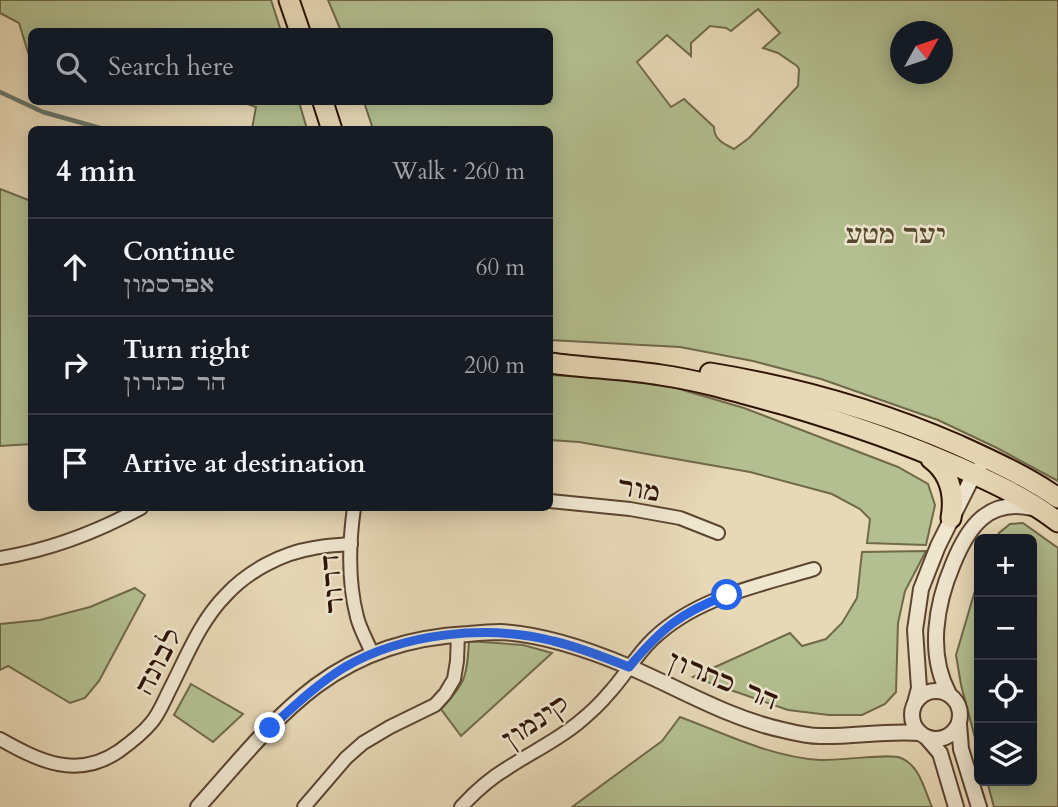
<!DOCTYPE html>
<meta charset="utf-8">
<style>
:root{--surface:#171b24;--page:#242831;--text:#f1f3f6;--muted:#9ea1a6;--line:#363941}
body{margin:0;font-family:Cardo,"Frank Ruhl Libre",serif;background:var(--page);color:var(--text)}
.controls{position:absolute;right:21px;bottom:21px;display:grid;overflow:hidden;border-radius:10px;box-shadow:0 4px 18px #0003}
.controls button{width:63px;height:63px;display:grid;place-items:center;padding:0;border:0;border-bottom:2px solid var(--line);background:var(--surface);color:var(--text);font:35px sans-serif}
.compass{position:absolute;left:890px;top:21px;width:63px;height:63px;border-radius:50%;background:var(--surface);box-shadow:0 4px 18px #0003;rotate:50deg}
.stop{position:absolute;width:21px;height:21px;margin:-16px;border:5px solid #2563eb;border-radius:50%;background:#fff}
.stop.end{background:#2563eb;border-color:#fff;box-shadow:0 2px 7px #0008}
.list{margin:0;padding:0;list-style:none}
h2{display:flex;justify-content:space-between;align-items:center;height:91px;margin:0;padding:0 28px;font-size:30px}
h2 small{font-size:23px;font-weight:400;color:var(--muted)}
.list li{display:grid;grid-template-columns:46px 1fr auto;gap:21px;align-items:center;box-sizing:border-box;height:98px;padding:0 28px;border-top:2px solid var(--line)}
.list b{display:block;font-size:26px;white-space:nowrap}
.list p{margin:0;font-size:23px;white-space:nowrap;color:var(--muted)}
.list em{font-size:23px;font-style:normal;color:var(--muted)}
.icon{flex:none;width:38px;height:38px;fill:none;stroke:currentColor;stroke-width:2;stroke-linecap:round;stroke-linejoin:round}
.map{position:relative;flex:none;width:1058px;height:807px;overflow:hidden}
.search{position:absolute;background:var(--surface);box-shadow:0 4px 18px #0003;left:28px;top:28px;width:525px;height:77px;display:flex;align-items:center;gap:18px;box-sizing:border-box;padding:0 24px;border-radius:10px;color:var(--muted);font-size:26px}
.panel{position:absolute;background:var(--surface);box-shadow:0 4px 18px #0003;left:28px;top:126px;width:525px;height:385px;border-radius:10px}
.map>svg:first-child{display:block}
.green{fill:#b3bf90;stroke:#70694a;stroke-width:2;fill-rule:evenodd}
.lines{fill:none;stroke-linecap:round;stroke-linejoin:round}
.stream{stroke:#6d776a;stroke-width:4.5}
.minor-casing{stroke:#5c4430;stroke-width:16}
.tertiary-casing{stroke:#5c4430;stroke-width:18}
.primary-casing{stroke:#2e1304;stroke-width:23}
.minor{stroke:#efe6d0;stroke-width:12}
.tertiary{stroke:#efe6d0;stroke-width:14}
.primary{stroke:#e7d8b6;stroke-width:19}
.route{stroke:#2563eb;stroke-width:9}
.labels{text-anchor:middle;stroke-width:5;stroke-linejoin:round;paint-order:stroke}
.park-label{font-size:26px;font-style:italic;fill:#56472e;stroke:#efe6d0}
.street-label{font-size:26px;fill:#2e1304;stroke:#efe6d0}
</style>
<div class="map">
<svg width="1058" height="807" viewBox="0 0 1058 807">
<rect width="100%" height="100%" fill="#e7d8b6"/>
<filter id="stains"><feTurbulence type="fractalNoise" baseFrequency=".00286" numOctaves="4"/><feColorMatrix values="0 0 0 0 .2 0 0 0 0 .09 0 0 0 0 .02 0 0 0 .5 -.17"/></filter>
<radialGradient id="worn" r=".72"><stop offset=".6" stop-color="#630" stop-opacity="0"/><stop offset="1" stop-color="#630" stop-opacity=".3"/></radialGradient>
<!-- green -->
<g class="green">
<path d="M0,0H271L281,31L32,32L31,62L19,23L0,13Z"/>
<path d="M328,0H1058V481L997,448L938,420L821,379L753,361L680,347L550,340V130L373,129L364,102H550V32L341,31ZM758,9L780,33L763,48L778,53L797,66L799,69L798,86L749,138L734,149C724,144 714,140 714,127L684,99L671,107L637,62L667,35L691,56V43L710,26L726,28L731,31ZM900,32H942V74H900Z"/>
<path d="M242,102H299L307,129H252L256,107Z"/>
<path d="M0,189L31,201V444L0,446Z"/>
<path d="M550,375L609,378L676,388L744,408L898,467L928,484L935,505L926,545L867,543L870,519L860,509L832,494L750,472L579,442L550,440Z"/>
<path d="M1023,523L1058,548V807H994L987,781H1032V539H996L999,533L1010,524Z"/>
<path d="M926,551L905,591L898,623L896,692L885,704L862,715H829L788,710L693,677L790,633L802,646L826,639L842,623L857,598L862,552Z"/>
<path d="M979,577V753L961,685L956,655Z"/>
<path d="M135,588L145,595L99,681L85,698L70,703L8,666L0,670V624L40,620L90,607Z"/>
<path d="M469,641L523,645L552,653L461,736L441,709C466,683 467,676 469,641Z"/>
<path d="M191,684L243,714L213,742L174,715Z"/>
<path d="M680,717C726,734 771,757 820,760C837,761 891,753 901,758C920,766 924,789 932,807H572L662,741Z"/>
</g>
<g class="lines">
<!-- stream -->
<path class="stream" d="M0,92L43,112L107,130"/>
<!-- minor casing -->
<g class="minor-casing">
<g id="minor">
<path d="M550,501L630,509L680,518L718,533"/>
<path d="M354,508C349,543 348,582 357,617C360,629 367,641 372,653"/>
<path d="M0,558C50,550 97,532 141,508"/>
<path d="M0,739C39,761 77,780 119,751C130,743 142,734 151,723C159,714 164,701 169,691C186,658 200,621 226,595C248,571 282,553 314,548C326,545 339,545 351,544"/>
<path d="M304,807L346,758L363,743L390,727L435,705L445,694L454,679L457,661L458,634"/>
<path d="M461,807C474,793 489,779 506,769C530,753 556,741 578,723C589,714 600,704 609,693C625,676 636,655 653,639C697,597 758,586 814,569"/>
</g>
</g>
<!-- tertiary casing -->
<g class="tertiary-casing">
<g id="tertiary">
<circle cx="936" cy="715" r="24"/>
<path d="M949,694C927,654 936,604 953,564C968,527 988,498 1032,508"/>
<path d="M915,703L919,688L915,630L921,589L938,546L974,474L979,469"/>
<path d="M959,724L961,749L979,807"/>
<path d="M927,738L940,753L956,807"/>
<path d="M198,807C235,766 271,720 316,686C362,652 411,637 468,634C479,633 490,632 500,632C541,634 589,650 627,666C679,688 728,718 783,730C795,733 808,736 820,736C853,737 887,730 920,733"/>
</g>
</g>
<!-- primary casing -->
<g class="primary-casing">
<g id="primary">
<path d="M289,0L300,32"/>
<path d="M323,102L332,130"/>
<path d="M550,363C586,368 624,369 661,375C703,381 744,394 785,405C843,422 900,441 956,466C992,482 1027,498 1058,522"/>
<path d="M710,373C796,387 878,410 958,445C993,461 1026,476 1058,498"/>
<path d="M931,459C951,474 955,495 951,518"/>
</g>
</g>
<!-- minor -->
<use href="#minor" class="minor"/>
<!-- tertiary -->
<use href="#tertiary" class="tertiary"/>
<!-- primary -->
<use href="#primary" class="primary"/>
</g>
<g class="lines">
<!-- route -->
<path class="route" d="M270,728C294,706 317,684 345,667C404,633 487,624 553,641C579,647 604,657 629,667C661,629 680,613 727,595"/>
</g>
<g class="labels">
<!-- park labels -->
<g class="park-label">
<text x="896" y="243">יער מטע</text>
</g>
<!-- street labels -->
<g class="street-label">
<text transform="translate(639 489) rotate(9)" y="9">מור</text>
<text transform="translate(332 584) rotate(-96)" y="9">דרור</text>
<text transform="translate(158 661) rotate(-63)" y="9">לבונה</text>
<text transform="translate(723 680) rotate(22)" y="9">הר כתרון</text>
<text transform="translate(535 721) rotate(-34)" y="9">קינמון</text>
</g>
</g>
<rect width="100%" height="100%" filter="url(#stains)"/>
<rect width="100%" height="100%" fill="url(#worn)"/>
</svg>
<div class="controls">
<button>+</button>
<button>−</button>
<button><svg class="icon" aria-label="locate" viewBox="0 0 24 24"><circle cx="12" cy="12" r="6"/><path d="M12 2v4M12 18v4M2 12h4M18 12h4"/></svg></button>
<button><svg class="icon" aria-label="layers" viewBox="0 0 24 24"><path d="M12 4l9 5-9 5-9-5zM3 14l9 5 9-5"/></svg></button>
</div>
<svg class="compass" viewBox="-18 -18 36 36"><path d="M0-13l5 13h-10z" fill="#e53935"/><path d="M0 13l5-13h-10z" fill="#9ea1a6"/></svg>
<div class="stop" style="left:727px;top:595px"></div>
<div class="stop end" style="left:270px;top:728px"></div>
<div class="search"><svg class="icon" aria-label="search" viewBox="0 0 24 24"><circle cx="10" cy="10" r="6"/><path d="M15 15l6 6"/></svg>Search here</div>
<section class="panel">
<h2>4 min<small>Walk · 260 m</small></h2>
<ul class="list">
<li><svg class="icon" aria-label="ahead" viewBox="0 0 24 24"><path d="M12 20V5M6 11l6-6 6 6"/></svg><div><b>Continue</b><p>אפרסמון</p></div><em>60 m</em></li>
<li><svg class="icon" aria-label="right" viewBox="0 0 24 24"><path d="M7 20v-9h11M14 6l5 5-5 5"/></svg><div><b>Turn right</b><p>הר כתרון</p></div><em>200 m</em></li>
<li><svg class="icon" aria-label="arrive" viewBox="0 0 24 24"><path d="M6 21V4h12l-3 4 3 4H6"/></svg><div><b>Arrive at destination</b></div></li>
</ul>
</section>
</div>
